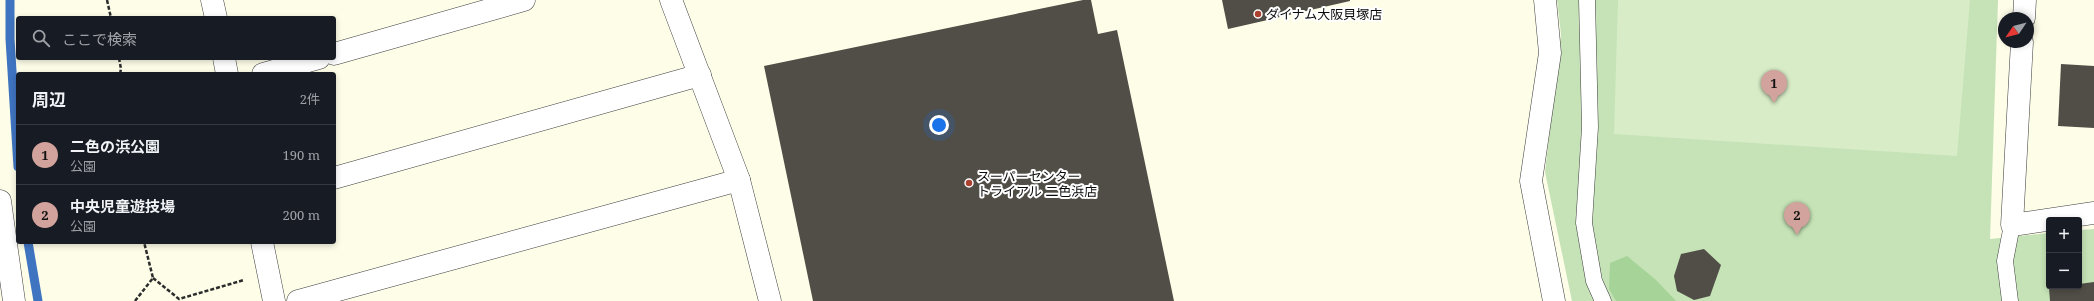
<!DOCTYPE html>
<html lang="ja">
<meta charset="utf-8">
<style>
:root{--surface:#171b24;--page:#242831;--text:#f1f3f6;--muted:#9ea1a6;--line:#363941;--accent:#d2a39c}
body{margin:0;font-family:"Noto Serif","Noto Sans JP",serif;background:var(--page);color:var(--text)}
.controls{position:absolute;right:12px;bottom:12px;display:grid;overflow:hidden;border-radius:4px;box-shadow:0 2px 6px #0003}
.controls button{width:36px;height:36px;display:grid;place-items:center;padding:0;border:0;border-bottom:1px solid var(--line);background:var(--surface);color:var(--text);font:20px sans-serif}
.compass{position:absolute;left:1998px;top:12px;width:36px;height:36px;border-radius:50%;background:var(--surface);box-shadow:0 2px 6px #0003;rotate:235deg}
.you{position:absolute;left:939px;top:125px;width:14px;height:14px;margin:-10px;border:3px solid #fff;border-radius:50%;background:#1a73e8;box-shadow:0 0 0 6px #1a73e833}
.badge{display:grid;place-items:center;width:26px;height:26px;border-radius:50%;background:var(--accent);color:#111;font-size:13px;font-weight:700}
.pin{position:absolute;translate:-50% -33px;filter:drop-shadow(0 1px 2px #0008)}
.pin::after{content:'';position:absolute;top:21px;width:14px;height:12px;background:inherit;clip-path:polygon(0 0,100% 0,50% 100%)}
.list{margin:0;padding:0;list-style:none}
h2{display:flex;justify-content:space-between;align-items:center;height:52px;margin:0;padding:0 16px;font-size:17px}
h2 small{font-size:13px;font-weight:400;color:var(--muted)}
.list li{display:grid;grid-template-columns:26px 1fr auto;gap:12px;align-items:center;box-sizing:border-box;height:60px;padding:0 16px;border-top:1px solid var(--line)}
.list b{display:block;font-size:15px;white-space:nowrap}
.list p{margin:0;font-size:13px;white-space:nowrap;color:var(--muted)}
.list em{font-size:13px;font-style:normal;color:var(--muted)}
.icon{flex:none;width:22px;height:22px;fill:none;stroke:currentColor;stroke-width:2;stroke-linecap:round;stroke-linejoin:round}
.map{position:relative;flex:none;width:2094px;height:301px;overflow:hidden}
.search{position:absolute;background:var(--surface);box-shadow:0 2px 6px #0003;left:16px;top:16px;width:320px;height:44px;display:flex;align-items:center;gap:10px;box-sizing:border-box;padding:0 14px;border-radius:4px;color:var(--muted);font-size:15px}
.panel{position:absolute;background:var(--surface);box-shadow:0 2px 6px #0003;left:16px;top:72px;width:320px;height:172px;border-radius:4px}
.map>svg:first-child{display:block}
.green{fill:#c5e3b6}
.forest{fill:#a6d397}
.pitch{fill:#d8ecc7}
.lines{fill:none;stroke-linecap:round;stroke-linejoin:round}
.stream{stroke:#3f74c0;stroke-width:9}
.building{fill:#514d47}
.service-casing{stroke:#3d3d3d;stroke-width:17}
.minor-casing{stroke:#3d3d3d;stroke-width:23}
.path{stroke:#2c2c2c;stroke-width:2.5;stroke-dasharray:4 2;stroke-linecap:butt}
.service{stroke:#fff;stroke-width:16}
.minor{stroke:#fff;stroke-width:22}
.poi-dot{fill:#ac412f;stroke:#fff;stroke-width:1.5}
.labels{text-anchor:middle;stroke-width:4;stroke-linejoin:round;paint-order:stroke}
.poi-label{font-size:13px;fill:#0a0a0a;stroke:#fff;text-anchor:start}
</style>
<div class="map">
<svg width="2094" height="301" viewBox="0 0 2094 301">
<rect width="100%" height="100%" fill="#fdfde8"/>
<!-- green -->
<path class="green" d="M1557,0H1998L1990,239L2049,233V286H2079V230L2094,229V301H1572L1545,172L1561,34Z"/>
<!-- forest -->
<path class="forest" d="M1627,256L1656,280L1676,301H1616L1609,289L1610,263Z"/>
<!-- pitch -->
<path class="pitch" d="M1618,0H1970L1957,156L1614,134Z"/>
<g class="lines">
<!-- stream -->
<g class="stream">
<path d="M10,0V39L18,167"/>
<path d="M28,242L38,301"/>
</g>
</g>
<!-- building -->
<g class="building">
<path d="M1083,0H1091L1098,34L1117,30L1174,301H813L764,66Z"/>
<path d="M1222,0H1350V1L1228,29Z"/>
<path d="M2061,64L2094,66V128L2058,126Z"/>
<path d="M1704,249L1721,265L1710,296L1694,300L1677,291L1674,276L1681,254Z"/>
<path d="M2094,282V301H2050L2049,288L2079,286V284Z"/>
</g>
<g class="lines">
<!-- service casing -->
<g class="service-casing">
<g id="service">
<path d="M1587,0L1590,127L1584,223L1594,281L1603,301"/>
<path d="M2010,301L2005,261L2012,225"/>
</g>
</g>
<!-- minor casing -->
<g class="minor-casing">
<g id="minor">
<path d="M212,0L216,18"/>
<path d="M671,0L739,180L770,301"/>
<path d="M1545,0L1550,53L1531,181L1554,301"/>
<path d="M2024,18L2025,0"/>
<path d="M2022,42L2012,225L2094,213"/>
<path d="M334,54L524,0"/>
<path d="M224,58L227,74"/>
<path d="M263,74L319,58"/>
<path d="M334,178L700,75"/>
<path d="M0,201L14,301"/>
<path d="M262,242L274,301"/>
<path d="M298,301L739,180"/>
</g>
</g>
<!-- path -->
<g class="path">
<path d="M107,0L111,18"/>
<path d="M119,58L121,69L120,74"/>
<path d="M153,278L179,299L244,280"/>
<path d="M135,301L153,278L144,242"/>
</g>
<!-- service -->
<use href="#service" class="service"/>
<!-- minor -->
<use href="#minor" class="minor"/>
</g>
<!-- markers -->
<g class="poi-dot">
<circle cx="1258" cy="14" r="4"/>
<circle cx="969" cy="183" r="4"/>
</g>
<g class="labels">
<!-- poi labels -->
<g class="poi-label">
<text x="1266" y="19">ダイナム大阪貝塚店</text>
<text x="977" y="181">スーパーセンター<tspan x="977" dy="15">トライアル 二色浜店</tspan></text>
</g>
</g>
</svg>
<div class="controls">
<button>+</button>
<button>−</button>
</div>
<svg class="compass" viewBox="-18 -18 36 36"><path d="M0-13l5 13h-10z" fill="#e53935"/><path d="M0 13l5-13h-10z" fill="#9ea1a6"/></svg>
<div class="you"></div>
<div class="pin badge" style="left:1774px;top:103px">1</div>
<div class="pin badge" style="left:1797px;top:235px">2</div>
<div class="search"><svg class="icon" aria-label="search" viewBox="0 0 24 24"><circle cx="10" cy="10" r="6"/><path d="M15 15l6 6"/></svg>ここで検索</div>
<section class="panel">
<h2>周辺<small>2件</small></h2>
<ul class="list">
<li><span class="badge">1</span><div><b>二色の浜公園</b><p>公園</p></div><em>190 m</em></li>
<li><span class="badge">2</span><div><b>中央児童遊技場</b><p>公園</p></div><em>200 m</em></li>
</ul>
</section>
</div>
